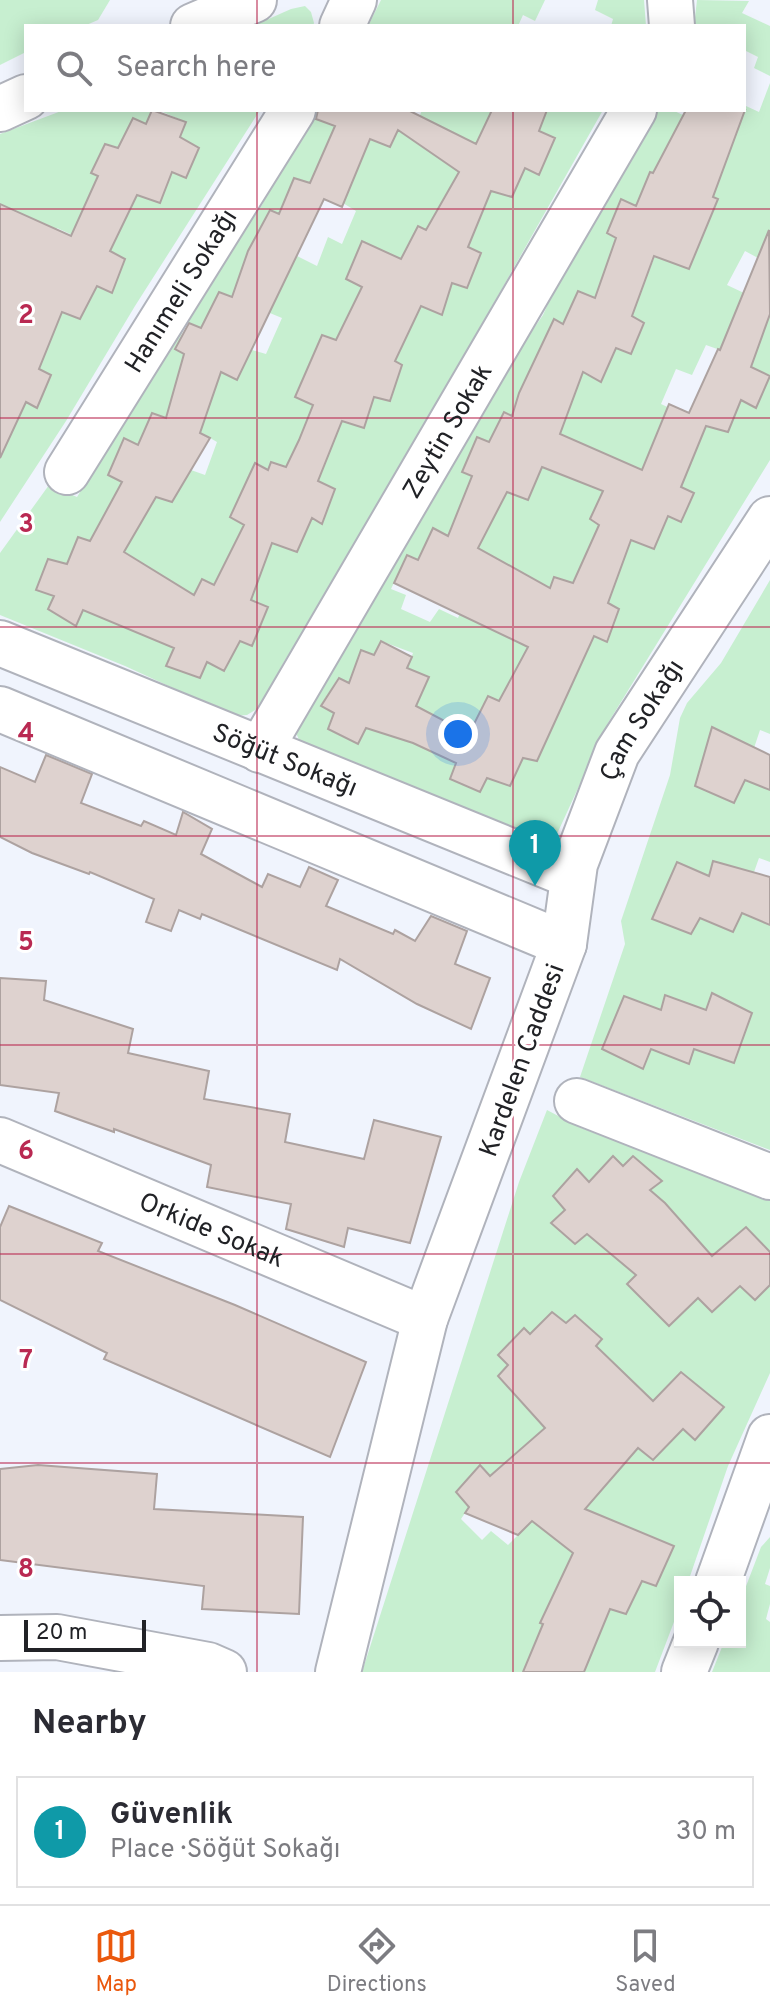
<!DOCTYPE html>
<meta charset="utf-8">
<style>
:root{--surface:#fff;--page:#f2f2f3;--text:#2b2b33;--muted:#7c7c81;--line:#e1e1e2;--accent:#ea580c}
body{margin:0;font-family:Overpass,sans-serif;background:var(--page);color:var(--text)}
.controls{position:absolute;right:24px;bottom:24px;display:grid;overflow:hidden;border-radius:0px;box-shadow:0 4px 20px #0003}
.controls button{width:72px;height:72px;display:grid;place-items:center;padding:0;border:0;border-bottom:2px solid var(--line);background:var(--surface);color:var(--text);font:40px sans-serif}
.scale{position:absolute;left:24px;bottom:20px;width:122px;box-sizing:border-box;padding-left:8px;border:4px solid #212226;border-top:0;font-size:22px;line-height:28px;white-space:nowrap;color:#212226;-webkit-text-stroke:6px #fff;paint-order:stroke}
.you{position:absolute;left:458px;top:734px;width:28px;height:28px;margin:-20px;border:6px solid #fff;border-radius:50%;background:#1a73e8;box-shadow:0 0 0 12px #1a73e833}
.badge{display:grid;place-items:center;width:52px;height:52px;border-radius:50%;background:var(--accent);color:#fff;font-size:26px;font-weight:700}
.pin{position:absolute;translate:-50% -66px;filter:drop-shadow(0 2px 4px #0008)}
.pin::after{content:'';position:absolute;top:42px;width:28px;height:24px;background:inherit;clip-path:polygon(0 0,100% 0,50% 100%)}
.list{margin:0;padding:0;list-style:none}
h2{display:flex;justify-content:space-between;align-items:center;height:104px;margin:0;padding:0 32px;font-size:34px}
h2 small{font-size:26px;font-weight:400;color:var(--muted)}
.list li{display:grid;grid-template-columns:52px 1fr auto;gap:24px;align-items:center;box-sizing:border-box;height:112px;margin:0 16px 16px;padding:0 16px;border:2px solid var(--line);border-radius:0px}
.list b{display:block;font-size:30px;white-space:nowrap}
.list p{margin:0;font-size:26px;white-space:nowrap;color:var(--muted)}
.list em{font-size:26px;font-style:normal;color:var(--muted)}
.icon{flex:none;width:44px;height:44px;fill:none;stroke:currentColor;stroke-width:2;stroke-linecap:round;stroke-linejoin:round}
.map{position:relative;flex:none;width:770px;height:1672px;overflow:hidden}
.search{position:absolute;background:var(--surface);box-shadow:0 4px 20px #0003;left:24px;right:24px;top:24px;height:88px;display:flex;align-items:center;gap:20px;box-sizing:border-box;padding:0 28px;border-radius:0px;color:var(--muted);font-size:30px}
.sheet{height:232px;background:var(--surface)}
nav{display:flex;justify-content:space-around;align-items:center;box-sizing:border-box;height:112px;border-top:2px solid var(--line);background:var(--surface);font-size:22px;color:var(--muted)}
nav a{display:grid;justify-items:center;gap:4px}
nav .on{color:var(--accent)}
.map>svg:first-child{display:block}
.green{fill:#c7efd0;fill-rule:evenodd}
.building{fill:#ded2cf;stroke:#ada2a0;stroke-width:2;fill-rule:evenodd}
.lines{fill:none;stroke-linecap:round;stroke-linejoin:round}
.minor-casing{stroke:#b0b3bc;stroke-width:48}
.minor{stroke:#fff;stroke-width:44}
.grid{fill:none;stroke:#b92952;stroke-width:2;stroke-opacity:0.55}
.labels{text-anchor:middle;stroke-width:6;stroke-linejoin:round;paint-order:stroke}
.street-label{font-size:26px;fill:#212226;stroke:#fff}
.grid-label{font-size:26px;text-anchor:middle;font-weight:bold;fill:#b92952;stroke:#fff;stroke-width:6;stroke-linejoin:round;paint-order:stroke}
</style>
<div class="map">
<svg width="770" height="1672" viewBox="0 0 770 1672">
<rect width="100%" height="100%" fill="#f0f4fd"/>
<!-- green -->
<g class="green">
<path d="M0,0H110L98,20L84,26H26V52L0,65Z"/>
<path d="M381,0H545L535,21L523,15L518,26H368Z"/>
<path d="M598,0H644L646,26H611L613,19L595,10Z"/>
<path d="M697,0L749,1L742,13L770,26V76L754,68L758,57L744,50V26H694Z"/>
<path d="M305,6L311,12L314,23L313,26H253L291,9Z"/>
<path d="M770,83V231L758,258L745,251L727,285L744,293L768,319L770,314V460L608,723L557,834L543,846L305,754L294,728L401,553L503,373L543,315L568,259L611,193L654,110H672L683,115L676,130L707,144L734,139L746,106L759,112ZM650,172L667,180L689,231L675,264L655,256L649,271L624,242L607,232L621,200L636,206ZM599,286L625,313L644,323L631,354L616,348L601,381L583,372L576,390L538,353L554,319L563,324L578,291L595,298ZM727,334L745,365L741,400L728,432L706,426L700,440L678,412L661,404L676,369L692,375L706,345L720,350ZM504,412L513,416L556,472L542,467L528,500L480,479L477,437L489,442ZM649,455L673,483L694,493L682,521L668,516L654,549L604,528L591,519L616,490L626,463L642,470ZM456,517L478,548L497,559L471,585L458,618L439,609L430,622L401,609L406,595L391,589L407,555L418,560L433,529L448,536ZM579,569L599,599L619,609L607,642L594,636L531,648L541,609L554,578L573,583ZM381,641L413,653L407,668L429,677L413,713L402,709L390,736L366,728L358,744L329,729L334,713L321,705L338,678L349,683L374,655ZM506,689L537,761L523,758L487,778L479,792L450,779L456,763L457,728L469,734L488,696L499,701Z"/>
<path d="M64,110H152L146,124L133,118L118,148L105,144L92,173L107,181L99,197L130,210L137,195L160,203L172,172L186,177L199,148L180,137L186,122L158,110H260L135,306L66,421L0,522V432L26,402L37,407L51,375L27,363L0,211L2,205L0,204V134ZM57,228L125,259L112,293L97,286L80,319L62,312L44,259Z"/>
<path d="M316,110H328L362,159L370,139L390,146L404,119L416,125L422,110H492L476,144L462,137L447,164L491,191L512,197L525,168L539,174L555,139L539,131L544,118L531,110H603L361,538L285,660L260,707L247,715L234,716L125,666L0,615V553L49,485L77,497L219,267L262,205L293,145ZM310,183L356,211L342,244L328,237L317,266L297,256L289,272L262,260L255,237L270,210L279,214ZM433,218L463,244L481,253L467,288L452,283L442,314L421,306L413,324L390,254L401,259L418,227L426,230ZM219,292L282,318L266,354L252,350L237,380L176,349L186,323L201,328ZM338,335L401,365L391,401L374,397L364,428L342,421L337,434L306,422L313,405L295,397L309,365L321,370ZM171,402L196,430L217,442L205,475L191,470L156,497L108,475L123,439L138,445L152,413L166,418ZM271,463L335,489L323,523L312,518L297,552L272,543L266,560L244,525ZM99,525L132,537L124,552L145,565L83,610L76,626L48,609L54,596L36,590L67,564L78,538L90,541ZM202,579L268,608L252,646L239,641L225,671L207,662L200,678L167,666L186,612Z"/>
<path d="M770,580V734L760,730L754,748L712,728L695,786L733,803L745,780L770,790V862L759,858L754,872L713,861L709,876L677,863L652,919L691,934L700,918L733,932L742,913L770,925V1150L580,1077L625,944L621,921L670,775L680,718L687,703L721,663ZM713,993L751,1013L733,1063L694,1049L689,1064L651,1049L642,1068L602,1049L624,996L661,1010L665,995L706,1010Z"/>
<path d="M547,1110L581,1128L770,1199V1252L746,1227L712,1256L700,1244L655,1254L627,1284L669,1326L698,1298L712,1312L740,1286L755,1299L770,1285V1373L728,1466L688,1582H680V1606L655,1672H563L530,1657L523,1672H362L519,1182ZM623,1166L661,1181L650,1190L665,1203L587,1234L575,1244L552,1223L565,1210L553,1196L577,1170L589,1182ZM552,1312L566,1323L576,1315L601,1340L595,1347L499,1376L508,1365L499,1355L524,1328L530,1334ZM681,1373L724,1407L695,1440L683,1429L653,1460L638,1448L611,1479L653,1401ZM517,1452L531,1470L532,1521L508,1545L491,1531L482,1540L461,1519L469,1507L457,1491L480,1465L490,1476ZM673,1546L642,1581L626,1614L610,1609L595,1645L540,1623L558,1583Z"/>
<path d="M770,1537V1568L765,1584L770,1586V1604L766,1619L770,1622V1672H712L724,1642H740V1602L761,1547Z"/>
</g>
<!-- building -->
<g class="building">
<path d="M152,110L186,122L180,137L199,148L186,178L172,172L160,203L137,195L110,251L125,259L112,293L97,286L80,319L62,312L39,369L51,375L37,408L26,402L0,458V204L71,236L98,176L91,173L105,144L118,148L133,118L146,124Z"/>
<path d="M318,110H408L476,144L492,110H547L539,131L555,138L539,175L525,168L512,197L491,191L468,247L481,253L467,288L452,283L442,315L421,306L395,361L402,365L390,401L374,397L364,428L342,421L318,481L335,489L322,524L312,518L297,552L272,543L251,600L268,607L252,646L240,641L224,671L207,662L200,678L166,666L174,648L83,610L76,626L48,609L54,596L36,590L48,559L67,564L78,537L90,541L122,482L108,475L124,438L138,445L152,413L166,418L184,354L175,349L189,323L201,328L219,292L232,297L248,251L270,210L279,214L294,178L310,183L335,126L316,119ZM398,130L459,172L426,230L418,226L401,259L362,241L346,279L362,287L336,340L322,335L295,397L313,405L299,440L286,467L271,462L268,470L255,463L230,517L244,525L214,585L202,579L194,595L124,552L156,497L172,502L210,438L200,433L221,372L237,380L324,199L342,207L370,139L390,147Z"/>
<path d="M686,110H745L713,197L718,199L689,269L654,256L632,316L644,323L631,354L616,348L601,382L583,372L560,434L642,470L669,404L689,413L718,349L720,350L769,230L770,314L751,367L770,376L756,408L741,400L728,432L706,426L681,487L694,493L681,522L668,516L654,549L631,540L608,603L619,609L607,642L594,636L537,761L523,758L510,786L487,778L480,792L450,779L456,763L413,743L366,728L358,744L328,729L334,713L321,706L339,678L349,683L361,650L374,655L381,641L412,657L407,668L429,677L416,706L469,734L488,696L499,701L528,647L394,583L407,555L418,560L433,528L448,536L472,476L462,472L477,437L489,442L504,412L512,416L519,393L554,319L563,324L578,291L595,298L616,238L607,233L621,199L636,206L650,172L653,173ZM542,467L603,491L590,519L599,525L573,583L554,577L550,588L478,548L507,492L528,500Z"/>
<path d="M712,727L770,755V790L745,780L734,803L695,786Z"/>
<path d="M46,755L92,774L81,803L141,826L144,821L176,835L183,812L212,829L201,854L262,887L268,874L300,887L309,867L338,880L326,906L393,934L395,930L415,941L431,916L467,931L455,964L490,978L471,1029L417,1004L340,959L337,970L202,914L200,919L179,910L171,931L146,922L154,899L90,872L89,874L32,853L0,837V767L35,782Z"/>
<path d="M713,861L770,877V925L742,913L733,932L700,918L691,934L652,919L677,862L709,876Z"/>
<path d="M0,978L46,981L44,1000L133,1029L128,1053L209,1071L204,1099L290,1114L285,1142L364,1159L374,1120L441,1137L410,1243L348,1228L344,1247L286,1229L291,1204L207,1187L211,1165L114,1129V1132L55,1111L59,1093L0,1085Z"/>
<path d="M712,993L752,1013L734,1063L694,1049L689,1064L651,1049L643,1069L602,1049L624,996L661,1010L665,995L706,1010Z"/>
<path d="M613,1156L623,1166L633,1156L662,1181L650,1190L665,1203L712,1256L746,1227L770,1252V1285L755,1300L740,1286L712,1312L698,1298L669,1326L627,1284L636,1275L587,1234L575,1244L551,1223L565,1210L553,1196L577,1169L589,1182Z"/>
<path d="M9,1206L102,1243L98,1251L235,1305L366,1362L330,1457L104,1359L107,1353L0,1300V1227Z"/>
<path d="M552,1312L566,1323L575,1315L602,1339L596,1346L653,1401L681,1372L724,1407L695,1440L683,1429L653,1460L638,1448L585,1509L674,1546L656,1586L642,1581L626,1614L610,1609L584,1672H523L543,1624L540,1623L573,1553L532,1521L518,1535L465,1513L469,1507L456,1492L480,1465L490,1476L545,1428L498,1376L508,1365L498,1355L524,1328L530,1334Z"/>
<path d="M38,1465L157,1474L154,1509L303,1517L299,1614L202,1609L204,1586L0,1560V1469Z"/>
</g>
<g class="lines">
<!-- minor casing -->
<g class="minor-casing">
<g id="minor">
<path d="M670,0L672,26"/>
<path d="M193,26L254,0"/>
<path d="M342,26L354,0"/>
<path d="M0,109L26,97"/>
<path id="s1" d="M67,472L293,110"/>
<path id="s2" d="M0,643L572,876"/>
<path d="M0,709L564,944L425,1319L338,1672"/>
<path id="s3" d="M260,750L634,110"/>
<path id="s4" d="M564,944L575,864L617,753L770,519"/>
<path d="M577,1101L770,1177"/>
<path id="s5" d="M0,1140L425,1319"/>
<path d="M718,1582L770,1437"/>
<path d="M0,1638L57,1637L208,1665L224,1672"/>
<path d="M684,1672L696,1642"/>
</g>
</g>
<!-- minor -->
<use href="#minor" class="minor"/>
</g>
<!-- grid -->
<path class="grid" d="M257,0V26M513,0V26M257,110V1672M513,110V1672M0,209H770M0,418H770M0,627H770M0,836H770M0,1045H770M0,1254H770M0,1463H770"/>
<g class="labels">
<!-- street labels -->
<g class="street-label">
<text dy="9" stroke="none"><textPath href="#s1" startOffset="214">Hanımeli Sokağı</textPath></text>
<text dy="9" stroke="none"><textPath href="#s3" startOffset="370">Zeytin Sokak</textPath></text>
<text dy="9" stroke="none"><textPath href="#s4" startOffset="240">Çam Sokağı</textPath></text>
<text dy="9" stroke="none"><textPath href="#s2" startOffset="308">Söğüt Sokağı</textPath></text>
<text transform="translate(521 1060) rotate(-70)" y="9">Kardelen Caddesi</text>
<text dy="9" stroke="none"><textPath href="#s5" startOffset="230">Orkide Sokak</textPath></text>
</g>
</g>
<g class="grid-label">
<text x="26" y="323">2</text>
<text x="26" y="532">3</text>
<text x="26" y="741">4</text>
<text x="26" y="950">5</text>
<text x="26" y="1159">6</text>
<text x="26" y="1368">7</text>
<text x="26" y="1577">8</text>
</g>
</svg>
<div class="controls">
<button><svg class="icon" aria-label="locate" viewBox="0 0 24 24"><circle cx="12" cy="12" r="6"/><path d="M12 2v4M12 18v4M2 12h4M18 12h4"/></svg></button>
</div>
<div class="scale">20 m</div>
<div class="you"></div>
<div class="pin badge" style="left:535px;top:886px;background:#0f9aa8">1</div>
<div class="search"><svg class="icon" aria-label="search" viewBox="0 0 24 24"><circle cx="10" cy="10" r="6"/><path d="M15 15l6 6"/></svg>Search here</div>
</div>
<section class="sheet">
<h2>Nearby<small></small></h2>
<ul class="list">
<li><span class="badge" style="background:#0f9aa8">1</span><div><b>Güvenlik</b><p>Place · Söğüt Sokağı</p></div><em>30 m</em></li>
</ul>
</section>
<nav>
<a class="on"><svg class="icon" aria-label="map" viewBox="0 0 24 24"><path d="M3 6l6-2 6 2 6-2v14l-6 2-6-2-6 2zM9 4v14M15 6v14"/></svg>Map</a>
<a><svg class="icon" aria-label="directions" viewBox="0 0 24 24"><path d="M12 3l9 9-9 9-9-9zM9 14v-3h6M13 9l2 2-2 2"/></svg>Directions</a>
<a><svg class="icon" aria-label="saved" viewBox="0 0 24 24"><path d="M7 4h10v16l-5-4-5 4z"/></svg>Saved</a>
</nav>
